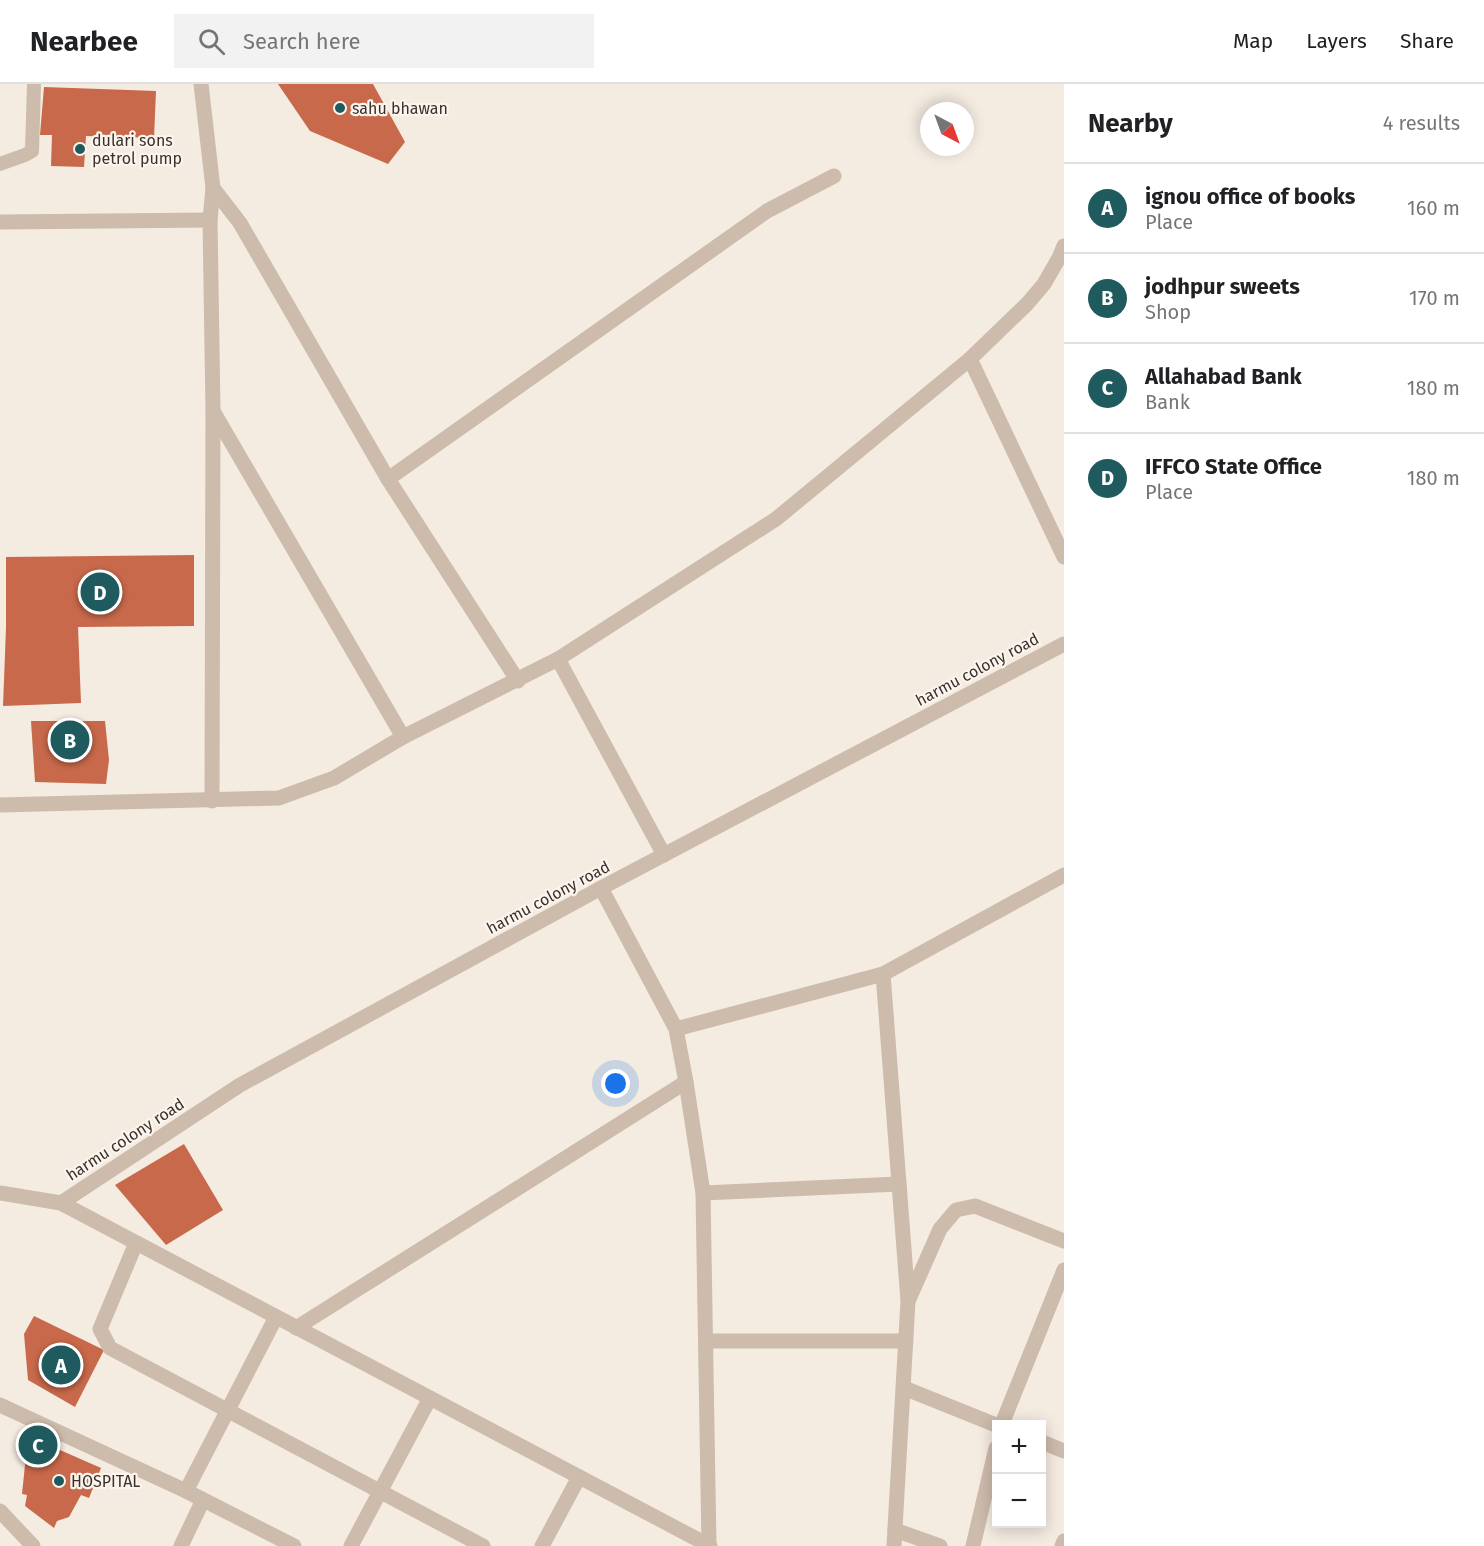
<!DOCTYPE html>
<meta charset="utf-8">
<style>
:root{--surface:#fff;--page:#f2f2f2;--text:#202124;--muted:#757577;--line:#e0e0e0;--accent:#1f5a5e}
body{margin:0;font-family:"Fira Sans",sans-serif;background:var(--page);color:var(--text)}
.controls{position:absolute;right:18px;bottom:18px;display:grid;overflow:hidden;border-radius:0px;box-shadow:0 3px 15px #0003}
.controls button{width:54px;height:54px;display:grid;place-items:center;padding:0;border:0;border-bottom:2px solid var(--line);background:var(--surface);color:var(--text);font:30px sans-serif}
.compass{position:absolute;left:920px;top:18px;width:54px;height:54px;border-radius:50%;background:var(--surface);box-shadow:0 3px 15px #0003;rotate:139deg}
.you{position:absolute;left:616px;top:1000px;width:21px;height:21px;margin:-15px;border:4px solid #fff;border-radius:50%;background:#1a73e8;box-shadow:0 0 0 9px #1a73e833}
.badge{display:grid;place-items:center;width:39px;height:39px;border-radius:50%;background:var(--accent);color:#fff;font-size:20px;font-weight:700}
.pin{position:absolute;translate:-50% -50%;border:3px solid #fff;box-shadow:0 2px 6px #0006}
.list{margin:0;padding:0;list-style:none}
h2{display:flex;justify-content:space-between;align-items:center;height:78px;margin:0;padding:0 24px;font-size:26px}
h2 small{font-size:20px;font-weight:400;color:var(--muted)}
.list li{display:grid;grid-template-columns:39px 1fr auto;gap:18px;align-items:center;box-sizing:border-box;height:90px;padding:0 24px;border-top:2px solid var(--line)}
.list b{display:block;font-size:22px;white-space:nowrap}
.list p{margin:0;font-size:20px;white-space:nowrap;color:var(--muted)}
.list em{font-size:20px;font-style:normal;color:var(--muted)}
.icon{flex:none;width:33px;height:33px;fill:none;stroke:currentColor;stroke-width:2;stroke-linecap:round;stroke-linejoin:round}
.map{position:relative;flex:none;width:1064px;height:1462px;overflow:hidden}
header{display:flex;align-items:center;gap:36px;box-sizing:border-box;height:84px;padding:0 30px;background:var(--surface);border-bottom:2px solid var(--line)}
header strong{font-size:28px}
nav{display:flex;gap:33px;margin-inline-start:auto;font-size:21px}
.search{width:420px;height:54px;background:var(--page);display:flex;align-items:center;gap:15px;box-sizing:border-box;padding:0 21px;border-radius:0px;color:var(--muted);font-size:22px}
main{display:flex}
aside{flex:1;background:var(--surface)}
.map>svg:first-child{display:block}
.building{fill:#c8694b}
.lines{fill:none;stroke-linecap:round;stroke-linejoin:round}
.service{stroke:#cdbbac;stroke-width:14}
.minor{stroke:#cdbbac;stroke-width:15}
.poi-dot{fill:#1f5a5e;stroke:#fbf5ee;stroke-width:2}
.labels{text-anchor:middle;stroke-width:4.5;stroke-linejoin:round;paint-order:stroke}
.poi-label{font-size:16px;fill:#3b302b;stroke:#fbf5ee;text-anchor:start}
.street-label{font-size:16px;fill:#3b302b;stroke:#fbf5ee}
</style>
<header>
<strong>Nearbee</strong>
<div class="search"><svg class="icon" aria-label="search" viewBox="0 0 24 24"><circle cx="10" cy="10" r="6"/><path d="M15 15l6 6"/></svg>Search here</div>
<nav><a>Map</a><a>Layers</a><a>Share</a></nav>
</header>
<main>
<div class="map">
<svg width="1064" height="1462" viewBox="0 0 1064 1462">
<rect width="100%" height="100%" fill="#f4ebe1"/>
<!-- building -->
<g class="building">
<path d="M278,0H373L405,58L388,80L310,47Z"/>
<path d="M44,3L156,7L154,54L86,52L84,83L51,82L52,51H40Z"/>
<path d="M194,471V542L78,543L81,619L3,622L6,544V473Z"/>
<path d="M31,637H105L109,676L106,700L35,698Z"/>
<path d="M184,1060L223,1126L166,1161L115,1101Z"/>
<path d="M34,1232L104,1266L75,1323L28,1296L24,1250Z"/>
<path d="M28,1352L101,1384L89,1414L81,1411L69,1433L57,1437L54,1444L25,1422L27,1411L22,1410Z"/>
</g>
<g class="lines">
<!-- service -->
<path class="service" d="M0,80L25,71L32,67L34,0"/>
<!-- minor -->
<g class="minor">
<path d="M201,0L213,104L210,136L213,327L212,717"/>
<path d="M213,104L240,139L388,395L518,597"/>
<path d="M0,138L210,136"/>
<path d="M970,275L1064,473"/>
<path d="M213,327L403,653"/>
<path d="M388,395L767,127L834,92"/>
<path d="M558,575L664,771"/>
<path d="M0,721L279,714L334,694L403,653L558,575L776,435L970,275L1027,220L1044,200L1059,174L1064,162"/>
<path d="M601,804L676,945L686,998L703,1109L709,1462"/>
<path d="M883,890L908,1217L894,1462"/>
<path d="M676,945L883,890L1064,791"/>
<path d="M0,1109L61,1119L710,1462"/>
<path d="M703,1109L899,1100"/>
<path d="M61,1119L240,1001L601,804L1064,560"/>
<path d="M136,1159L100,1245L110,1264L483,1462"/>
<path d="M909,1215L940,1145L956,1126L975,1122L1064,1157"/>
<path d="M296,1244L686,998"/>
<path d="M706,1257H906"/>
<path d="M904,1304L996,1341"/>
<path d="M0,1321L186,1407L294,1462"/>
<path d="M1002,1340L1064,1186"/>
<path d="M1042,1358L1064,1367"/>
<path d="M186,1407L276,1233"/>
<path d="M0,1427L33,1462"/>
<path d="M895,1446L940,1462"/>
<path d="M181,1462L203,1416"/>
<path d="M351,1462L430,1314"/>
<path d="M542,1462L579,1393"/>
<path d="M973,1462L996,1364"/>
<path d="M1062,1462L1064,1457"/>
</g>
</g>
<!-- markers -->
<g class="poi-dot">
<circle cx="340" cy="24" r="6"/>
<circle cx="80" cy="65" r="6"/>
<circle cx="59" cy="1397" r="6"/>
</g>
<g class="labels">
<!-- poi labels -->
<g class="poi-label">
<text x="352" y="30">sahu bhawan</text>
<text x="92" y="62">dulari sons<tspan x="92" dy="18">petrol pump</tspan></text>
<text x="71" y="1403">HOSPITAL</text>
</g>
<!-- street labels -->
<g class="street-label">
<text transform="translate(977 585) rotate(-28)" y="6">harmu colony road</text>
<text transform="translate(548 813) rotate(-28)" y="6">harmu colony road</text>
<text transform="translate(125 1055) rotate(-33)" y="6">harmu colony road</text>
</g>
</g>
</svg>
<div class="controls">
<button>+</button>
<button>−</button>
</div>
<svg class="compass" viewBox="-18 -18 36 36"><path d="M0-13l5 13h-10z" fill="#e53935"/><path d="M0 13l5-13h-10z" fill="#757577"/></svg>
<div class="you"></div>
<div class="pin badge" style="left:61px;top:1281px">A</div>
<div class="pin badge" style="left:70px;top:656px">B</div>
<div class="pin badge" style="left:38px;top:1361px">C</div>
<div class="pin badge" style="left:100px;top:508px">D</div>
</div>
<aside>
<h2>Nearby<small>4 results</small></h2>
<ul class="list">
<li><span class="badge">A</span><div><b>ignou office of books</b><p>Place</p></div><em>160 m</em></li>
<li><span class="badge">B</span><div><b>jodhpur sweets</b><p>Shop</p></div><em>170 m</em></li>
<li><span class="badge">C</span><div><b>Allahabad Bank</b><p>Bank</p></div><em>180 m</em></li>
<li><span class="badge">D</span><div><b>IFFCO State Office</b><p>Place</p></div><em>180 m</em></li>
</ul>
</aside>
</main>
